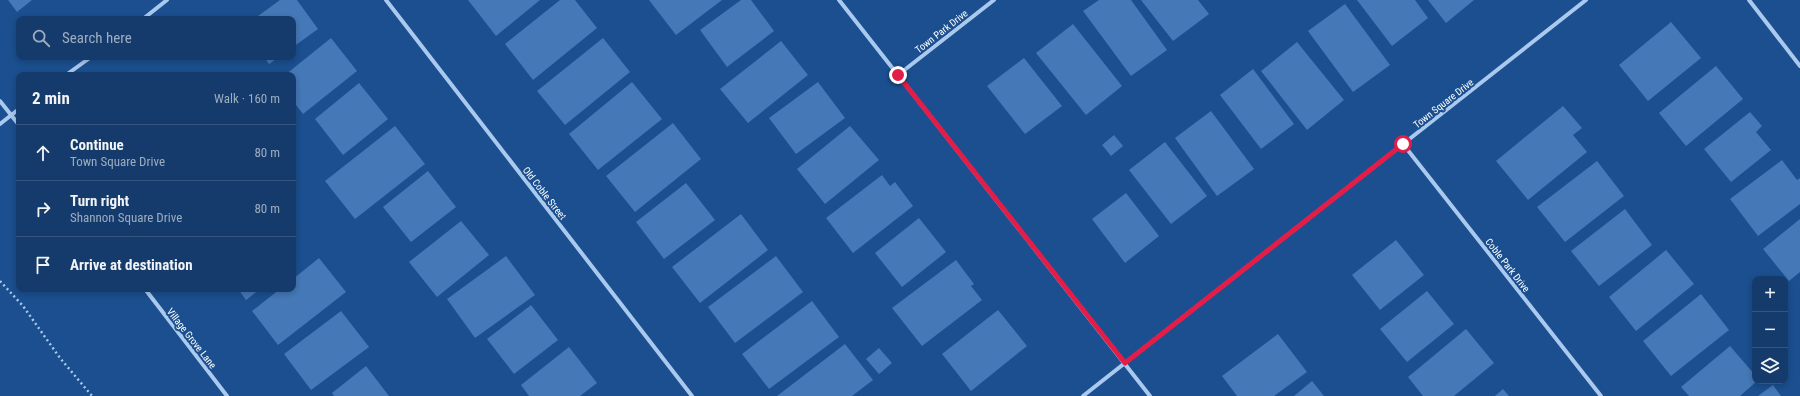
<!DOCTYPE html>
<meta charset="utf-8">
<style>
:root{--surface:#143b6b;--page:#214673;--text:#f1f3f6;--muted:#9dadc1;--line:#33557e}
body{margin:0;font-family:"Roboto Condensed",sans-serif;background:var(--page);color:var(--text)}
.controls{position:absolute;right:12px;bottom:12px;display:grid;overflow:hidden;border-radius:8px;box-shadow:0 2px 6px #0003}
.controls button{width:36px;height:36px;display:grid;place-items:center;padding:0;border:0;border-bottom:1px solid var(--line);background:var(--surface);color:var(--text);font:20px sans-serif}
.stop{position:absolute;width:12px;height:12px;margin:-9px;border:3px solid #e11d48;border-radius:50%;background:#fff}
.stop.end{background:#e11d48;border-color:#fff;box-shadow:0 1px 4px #0008}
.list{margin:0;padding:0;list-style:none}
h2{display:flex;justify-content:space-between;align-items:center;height:52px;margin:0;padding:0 16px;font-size:17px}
h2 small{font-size:13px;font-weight:400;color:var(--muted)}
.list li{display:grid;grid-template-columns:26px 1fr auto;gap:12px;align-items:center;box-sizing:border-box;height:56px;padding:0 16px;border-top:1px solid var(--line)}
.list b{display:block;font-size:15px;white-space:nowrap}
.list p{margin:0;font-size:13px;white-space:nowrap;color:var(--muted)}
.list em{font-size:13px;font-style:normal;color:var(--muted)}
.icon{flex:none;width:22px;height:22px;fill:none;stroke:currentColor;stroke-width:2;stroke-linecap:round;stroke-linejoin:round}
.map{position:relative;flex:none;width:1800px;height:396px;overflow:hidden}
.search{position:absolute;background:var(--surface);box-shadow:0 2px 6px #0003;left:16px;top:16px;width:280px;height:44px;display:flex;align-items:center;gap:10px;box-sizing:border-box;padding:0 14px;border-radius:8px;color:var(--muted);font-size:15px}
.panel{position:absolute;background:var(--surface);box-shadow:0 2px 6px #0003;left:16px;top:72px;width:280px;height:220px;border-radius:8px}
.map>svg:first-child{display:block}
.building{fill:#4478b7}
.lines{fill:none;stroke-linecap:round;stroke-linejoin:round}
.path{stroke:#a9c9ee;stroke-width:2.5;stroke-dasharray:2 3;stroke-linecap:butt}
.street{stroke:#a9c9ee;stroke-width:4}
.route{stroke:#e11d48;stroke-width:5}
.labels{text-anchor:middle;stroke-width:4;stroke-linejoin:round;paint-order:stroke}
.street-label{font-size:10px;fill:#fff;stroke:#1b4f8f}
</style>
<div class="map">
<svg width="1800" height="396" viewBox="0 0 1800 396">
<rect width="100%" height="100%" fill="#1b4f8f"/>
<!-- building -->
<g class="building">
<path d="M8,0H32L17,12Z"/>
<path d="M280,0H297L318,29L293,47V19H254Z"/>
<path d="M468,0H540L496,36Z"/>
<path d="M560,0H575L597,28L533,80L505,44Z"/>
<path d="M649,0H722L676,35Z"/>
<path d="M741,0H751L774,31L727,67L700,30Z"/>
<path d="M1099,0H1131L1167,50L1131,76L1083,11Z"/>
<path d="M1141,0H1198L1209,14L1173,41Z"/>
<path d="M1357,0H1415L1428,18L1392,46Z"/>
<path d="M1428,0H1474L1446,23Z"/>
<path d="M1345,4L1390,65L1353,92L1308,31Z"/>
<path d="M1671,22L1701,58L1648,101L1619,65Z"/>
<path d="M1073,24L1122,86L1086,115L1036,53Z"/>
<path d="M331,38L357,71L303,114L293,101V75H285Z"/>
<path d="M603,38L630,72L565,125L537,91Z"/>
<path d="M781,41L808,75L748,123L720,89Z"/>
<path d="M1297,42L1344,100L1307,130L1261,71Z"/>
<path d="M264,57H279L269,64Z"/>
<path d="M1024,58L1062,106L1025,134L987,86Z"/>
<path d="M1716,66L1743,99L1686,146L1659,113Z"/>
<path d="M1253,69L1294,124L1261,149L1220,95Z"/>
<path d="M632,82L662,119L598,170L569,134Z"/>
<path d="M818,82L845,118L796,154L769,118Z"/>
<path d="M359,83L388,119L343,155L315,119Z"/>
<path d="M1563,106L1582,128L1573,135L1587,152L1528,200L1496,161Z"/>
<path d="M1211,111L1254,169L1217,196L1175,138Z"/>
<path d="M1750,112L1762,126L1756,132L1771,150L1731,182L1704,149Z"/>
<path d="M673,123L701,159L635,212L606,176Z"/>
<path d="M395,126L425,164L355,219L325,181Z"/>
<path d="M850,126L879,160L825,204L797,169Z"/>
<path d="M1114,135L1123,146L1111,156L1102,145Z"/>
<path d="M1165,142L1207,196L1171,224L1129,170Z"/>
<path d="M1782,160L1797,180L1800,178V204L1758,236L1730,199Z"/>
<path d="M1597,161L1624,196L1565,242L1537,207Z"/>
<path d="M428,171L456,207L411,242L383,207Z"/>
<path d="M882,175L890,186L895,182L913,206L853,253L826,218Z"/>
<path d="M686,183L715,220L664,259L636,222Z"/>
<path d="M1126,193L1159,236L1125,263L1092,219Z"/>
<path d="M1625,209L1652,245L1599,286L1571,251Z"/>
<path d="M741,214L768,250L700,303L672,267Z"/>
<path d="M919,218L946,252L902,287L875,253Z"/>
<path d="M1800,219V272L1789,281L1763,249Z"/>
<path d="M461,221L489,255L437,297L409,262Z"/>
<path d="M1396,240L1424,275L1380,310L1352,275Z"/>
<path d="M1666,250L1694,284L1636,331L1609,297Z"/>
<path d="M506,256L535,295L475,338L447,299Z"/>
<path d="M776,256L803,292L735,343L708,307Z"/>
<path d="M319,258L346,292L278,345L252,311L280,289H293V279Z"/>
<path d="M956,260L974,284L971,286L982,300L922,346L892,308Z"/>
<path d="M238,289H260L246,300Z"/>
<path d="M1427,291L1454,324L1407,362L1380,329Z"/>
<path d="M1701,294L1729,330L1671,376L1643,341Z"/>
<path d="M812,301L839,337L769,389L742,354Z"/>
<path d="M531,305L558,340L514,374L487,339Z"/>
<path d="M998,310L1027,346L971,391L942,354Z"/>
<path d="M341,311L369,347L311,390L284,354Z"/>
<path d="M1466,329L1494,363L1454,396H1423L1408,377Z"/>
<path d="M1278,334L1307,372L1274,396H1237L1222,376Z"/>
<path d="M845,344L873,380L852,396H777Z"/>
<path d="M1730,346L1755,375V381H1757L1740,396H1689L1681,387Z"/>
<path d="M569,347L597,383L580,396H529L521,385Z"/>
<path d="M879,348L892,363L879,374L866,359Z"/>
<path d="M366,366L389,396H334L332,393Z"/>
<path d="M1312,381L1324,396H1294Z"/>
<path d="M1773,385L1781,396H1758Z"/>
<path d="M1503,389L1509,396H1495Z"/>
</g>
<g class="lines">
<!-- path -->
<path class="path" d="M0,281L23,306L60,358L92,396"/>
<!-- street -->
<g class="street">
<path d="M386,0L692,396"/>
<path d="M839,0L1150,396"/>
<path d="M1749,0L1800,66"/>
<path d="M143,19L167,0"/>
<path d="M66,75L91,57"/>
<path d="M898,75L994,0"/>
<path d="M0,101L19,125"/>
<path d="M0,124L19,109"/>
<path d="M1403,144L1601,396"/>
<path d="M145,289L227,396"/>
<path d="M1083,396L1586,0"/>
</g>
</g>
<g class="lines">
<!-- route -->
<path class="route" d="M898,75L1125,363L1403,144"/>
</g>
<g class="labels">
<!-- street labels -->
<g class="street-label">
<text transform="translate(941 31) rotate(-38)" y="4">Town Park Drive</text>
<text transform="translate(1443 103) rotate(-38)" y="4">Town Square Drive</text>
<text transform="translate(545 193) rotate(52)" y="4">Old Coble Street</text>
<text transform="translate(1508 265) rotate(52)" y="4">Coble Park Drive</text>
<text transform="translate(192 338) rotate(52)" y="4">Village Grove Lane</text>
</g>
</g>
</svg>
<div class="controls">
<button>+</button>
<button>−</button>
<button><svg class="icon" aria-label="layers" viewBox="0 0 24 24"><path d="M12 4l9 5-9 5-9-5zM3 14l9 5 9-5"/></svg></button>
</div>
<div class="stop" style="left:1403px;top:144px"></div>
<div class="stop end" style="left:898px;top:75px"></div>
<div class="search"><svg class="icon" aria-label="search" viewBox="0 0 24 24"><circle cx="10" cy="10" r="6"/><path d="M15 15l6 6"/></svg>Search here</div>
<section class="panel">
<h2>2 min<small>Walk · 160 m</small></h2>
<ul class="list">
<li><svg class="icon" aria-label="ahead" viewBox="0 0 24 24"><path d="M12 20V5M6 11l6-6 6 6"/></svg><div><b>Continue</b><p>Town Square Drive</p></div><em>80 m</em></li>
<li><svg class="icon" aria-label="right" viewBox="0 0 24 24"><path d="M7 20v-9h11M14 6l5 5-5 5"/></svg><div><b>Turn right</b><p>Shannon Square Drive</p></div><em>80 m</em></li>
<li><svg class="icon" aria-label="arrive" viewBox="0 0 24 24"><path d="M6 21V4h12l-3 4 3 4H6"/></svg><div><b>Arrive at destination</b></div></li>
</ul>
</section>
</div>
